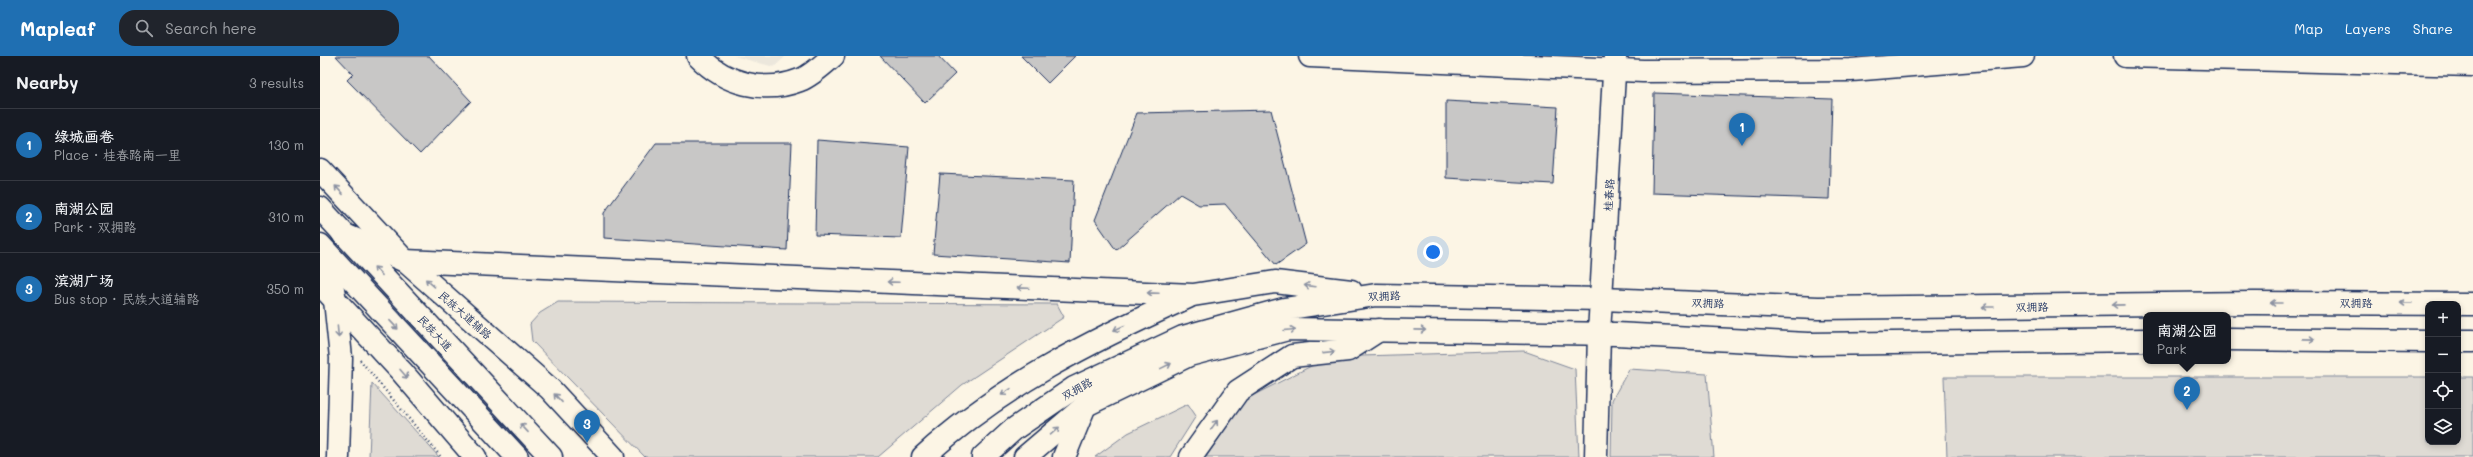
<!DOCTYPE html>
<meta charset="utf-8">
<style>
:root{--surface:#171b24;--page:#20242c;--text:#f1f3f6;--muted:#9ea1a6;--line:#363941;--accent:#1f6fb2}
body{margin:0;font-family:Mali,"LXGW WenKai TC",sans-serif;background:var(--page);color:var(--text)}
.controls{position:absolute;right:12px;bottom:12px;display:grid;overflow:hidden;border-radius:8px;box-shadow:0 2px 6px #0003}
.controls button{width:36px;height:36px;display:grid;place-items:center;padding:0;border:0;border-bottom:1px solid var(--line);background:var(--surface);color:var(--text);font:20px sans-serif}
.you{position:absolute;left:1113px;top:196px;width:14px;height:14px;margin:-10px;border:3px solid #fff;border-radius:50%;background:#1a73e8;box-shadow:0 0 0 6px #1a73e833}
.badge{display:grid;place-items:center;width:26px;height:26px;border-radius:50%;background:var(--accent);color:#fff;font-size:13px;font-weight:700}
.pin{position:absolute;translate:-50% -33px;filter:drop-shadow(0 1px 2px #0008)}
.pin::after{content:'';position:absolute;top:21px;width:14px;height:12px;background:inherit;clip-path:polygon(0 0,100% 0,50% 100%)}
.popup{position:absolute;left:1823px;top:256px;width:88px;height:52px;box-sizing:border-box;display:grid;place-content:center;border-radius:8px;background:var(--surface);filter:drop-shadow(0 1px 3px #0005);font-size:13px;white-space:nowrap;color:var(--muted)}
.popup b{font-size:15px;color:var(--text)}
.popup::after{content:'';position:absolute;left:50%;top:100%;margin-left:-8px;border:8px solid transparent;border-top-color:var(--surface)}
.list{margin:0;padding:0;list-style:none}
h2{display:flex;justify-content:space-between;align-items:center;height:52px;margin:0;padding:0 16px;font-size:17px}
h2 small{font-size:13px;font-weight:400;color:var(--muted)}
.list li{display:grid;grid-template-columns:26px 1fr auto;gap:12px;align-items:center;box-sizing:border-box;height:72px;padding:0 16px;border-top:1px solid var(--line)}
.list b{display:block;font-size:15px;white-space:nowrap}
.list p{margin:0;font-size:13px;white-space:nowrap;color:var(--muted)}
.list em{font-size:13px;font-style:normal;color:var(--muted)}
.icon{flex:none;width:22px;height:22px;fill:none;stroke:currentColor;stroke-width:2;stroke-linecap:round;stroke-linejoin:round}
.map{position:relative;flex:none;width:2153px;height:401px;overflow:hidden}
header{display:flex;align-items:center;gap:24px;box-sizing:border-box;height:56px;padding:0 20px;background:var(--accent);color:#fff}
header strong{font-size:19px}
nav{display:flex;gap:22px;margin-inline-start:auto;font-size:14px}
.search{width:280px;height:36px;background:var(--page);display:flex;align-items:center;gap:10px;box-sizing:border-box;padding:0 14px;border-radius:16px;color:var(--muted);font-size:15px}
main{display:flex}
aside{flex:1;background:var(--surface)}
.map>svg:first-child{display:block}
.built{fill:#ece7dc}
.green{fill:#dfdbd4;stroke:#7d8599}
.building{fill:#c8c7c6;stroke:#1b2f5e}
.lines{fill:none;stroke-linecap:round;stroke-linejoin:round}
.minor-casing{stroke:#1b2f5e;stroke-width:25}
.major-casing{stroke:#1b2f5e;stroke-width:25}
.highway-casing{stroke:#1b2f5e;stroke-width:25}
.path{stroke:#1b2f5e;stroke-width:2.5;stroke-dasharray:1 3;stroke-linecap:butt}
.minor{stroke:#fcf5e5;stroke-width:22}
.major{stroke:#fcf5e5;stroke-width:22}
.highway{stroke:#fcf5e5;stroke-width:22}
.oneway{stroke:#8c92a2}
.labels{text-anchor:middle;stroke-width:4;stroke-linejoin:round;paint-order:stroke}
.street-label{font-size:11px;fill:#1b2f5e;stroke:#fcf5e5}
</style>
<header>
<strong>Mapleaf</strong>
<div class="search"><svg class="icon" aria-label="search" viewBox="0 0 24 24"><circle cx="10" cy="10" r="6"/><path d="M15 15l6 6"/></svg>Search here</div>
<nav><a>Map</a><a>Layers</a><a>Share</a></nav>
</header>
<main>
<aside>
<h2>Nearby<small>3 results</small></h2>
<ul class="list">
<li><span class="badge">1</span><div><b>绿城画卷</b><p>Place · 桂春路南一里</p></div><em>130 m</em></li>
<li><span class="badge">2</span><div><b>南湖公园</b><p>Park · 双拥路</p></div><em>310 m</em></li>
<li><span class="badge">3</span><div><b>滨湖广场</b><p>Bus stop · 民族大道辅路</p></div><em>350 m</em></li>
</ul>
</aside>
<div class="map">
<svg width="2153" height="401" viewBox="0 0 2153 401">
<rect width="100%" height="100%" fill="#fcf5e5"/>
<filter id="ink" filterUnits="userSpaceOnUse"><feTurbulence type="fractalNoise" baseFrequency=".025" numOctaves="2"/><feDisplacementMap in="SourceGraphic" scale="8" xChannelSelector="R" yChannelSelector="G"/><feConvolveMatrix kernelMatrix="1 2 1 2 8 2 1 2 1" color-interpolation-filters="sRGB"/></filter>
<g filter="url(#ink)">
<!-- built -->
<path class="built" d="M414,0H466L454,11Z"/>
<!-- green -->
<g class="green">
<path d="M238,246L737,248L744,261L642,329L558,401H325L212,285L210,268L220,257Z"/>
<path d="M1204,295L1255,313L1259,401H886L926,343L1009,301Z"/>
<path d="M1309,313L1387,318L1394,401H1291L1292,344Z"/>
<path d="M1624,321H2108V386H2138V321H2153V401H1627Z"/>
<path d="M52,327L119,401H49Z"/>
<path d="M868,348L876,360L850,401H775L808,377Z"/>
</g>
<!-- building -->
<g class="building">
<path d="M16,0H109L151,45L100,98L27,24L33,18Z"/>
<path d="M560,0H618L635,18L605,47Z"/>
<path d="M701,0H755L728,27Z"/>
<path d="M1334,37L1512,43L1509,143L1332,137Z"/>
<path d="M1126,45L1238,51L1233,128L1126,122Z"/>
<path d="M951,54L986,188L956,209L905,148L879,149L860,138L796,194L775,164L817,57Z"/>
<path d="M497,84L589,91L581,182L495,179Z"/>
<path d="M336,87H472L467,194L284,182V157Z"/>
<path d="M620,118L754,124L750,207L613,198Z"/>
</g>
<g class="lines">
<!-- minor casing -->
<g class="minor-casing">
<g id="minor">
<path d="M378,0C405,28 444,38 480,24C491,20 504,8 513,0"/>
<path d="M990,0L1323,15L1531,14L1703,0"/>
<path d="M1805,0L2153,9"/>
<path d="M0,114L85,205L230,333L293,401"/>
<path d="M0,228L82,316L155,401"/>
<path d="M1276,401L1279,277L1295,1"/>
</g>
</g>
<!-- major casing -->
<g class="major-casing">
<g id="major">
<path d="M23,178L85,205L873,239L955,226L1031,235"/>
<path d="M6,196L15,244L21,302L18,401"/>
<path d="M1908,283L2108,285"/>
<path d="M2138,285H2153"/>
<path d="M603,401C680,330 773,284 868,241"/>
<path d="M663,401L694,373L754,332L863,281L964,253L1056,239L1282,243L1498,252L1934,247L2153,248"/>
<path d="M705,401L766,349L869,299L968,273L1296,278L1488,288L1826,284"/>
<path d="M744,401L764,352"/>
<path d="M871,401L918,335L972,300L1028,294L1059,274"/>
</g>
</g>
<!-- highway casing -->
<g class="highway-casing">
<g id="highway">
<path d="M0,152L231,401"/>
<path d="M0,189L197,401"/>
</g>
</g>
<!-- path -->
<path class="path" d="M40,304L121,401"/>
<!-- minor -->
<use href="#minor" class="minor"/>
<!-- major -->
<use href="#major" class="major"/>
<!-- highway -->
<use href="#highway" class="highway"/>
</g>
<!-- one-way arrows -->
<defs><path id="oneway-shaft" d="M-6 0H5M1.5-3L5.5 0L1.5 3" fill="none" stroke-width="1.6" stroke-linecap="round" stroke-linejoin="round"/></defs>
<g class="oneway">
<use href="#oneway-shaft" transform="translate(19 134) rotate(-133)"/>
<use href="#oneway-shaft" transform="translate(58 215) rotate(-133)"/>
<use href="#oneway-shaft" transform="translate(573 226) rotate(-178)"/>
<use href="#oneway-shaft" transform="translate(110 227) rotate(-139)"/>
<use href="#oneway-shaft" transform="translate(990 230) rotate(-173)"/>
<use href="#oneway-shaft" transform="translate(703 232) rotate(-178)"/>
<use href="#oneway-shaft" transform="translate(833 237) rotate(-178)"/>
<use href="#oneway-shaft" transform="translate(1956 247) rotate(-180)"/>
<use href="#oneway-shaft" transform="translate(2086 247) rotate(-180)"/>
<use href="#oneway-shaft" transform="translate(1798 249) rotate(179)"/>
<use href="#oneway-shaft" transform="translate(1668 251) rotate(180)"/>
<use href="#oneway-shaft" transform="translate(74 269) rotate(47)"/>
<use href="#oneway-shaft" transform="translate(799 272) rotate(156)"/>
<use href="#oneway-shaft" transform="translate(970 274) rotate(-5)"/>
<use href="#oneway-shaft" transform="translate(1100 274) rotate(1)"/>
<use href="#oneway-shaft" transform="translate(18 276) rotate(84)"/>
<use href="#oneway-shaft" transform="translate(1989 283) rotate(1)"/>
<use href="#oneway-shaft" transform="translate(1009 296) rotate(-6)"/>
<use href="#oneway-shaft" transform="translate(846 310) rotate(-26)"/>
<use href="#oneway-shaft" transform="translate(84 318) rotate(49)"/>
<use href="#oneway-shaft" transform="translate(686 336) rotate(146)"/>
<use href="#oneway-shaft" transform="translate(238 342) rotate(-133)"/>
<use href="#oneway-shaft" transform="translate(894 369) rotate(-54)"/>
<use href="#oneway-shaft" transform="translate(204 372) rotate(-133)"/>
<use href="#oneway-shaft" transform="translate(735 375) rotate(-41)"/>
</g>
</g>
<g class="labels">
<!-- street labels -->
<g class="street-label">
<text transform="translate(1289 139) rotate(-86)" y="4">桂春路</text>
<text transform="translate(1064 240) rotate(-2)" y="4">双拥路</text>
<text transform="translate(1388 247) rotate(2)" y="4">双拥路</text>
<text x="2036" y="251">双拥路</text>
<text transform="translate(1712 251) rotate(-1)" y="4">双拥路</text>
<text transform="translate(145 259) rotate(41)" y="4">民族大道辅路</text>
<text transform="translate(115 277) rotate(47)" y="4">民族大道</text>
<text transform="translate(757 333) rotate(-29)" y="4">双拥路</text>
</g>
</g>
</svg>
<div class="controls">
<button>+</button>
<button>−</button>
<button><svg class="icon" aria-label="locate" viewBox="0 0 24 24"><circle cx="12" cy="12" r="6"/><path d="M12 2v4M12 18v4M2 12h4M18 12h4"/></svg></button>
<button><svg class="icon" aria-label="layers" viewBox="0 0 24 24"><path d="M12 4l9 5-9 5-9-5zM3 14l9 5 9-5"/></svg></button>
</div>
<div class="you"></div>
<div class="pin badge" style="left:1422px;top:90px">1</div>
<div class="pin badge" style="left:1867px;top:354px">2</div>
<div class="popup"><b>南湖公园</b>Park</div>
<div class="pin badge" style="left:267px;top:387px">3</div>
</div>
</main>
